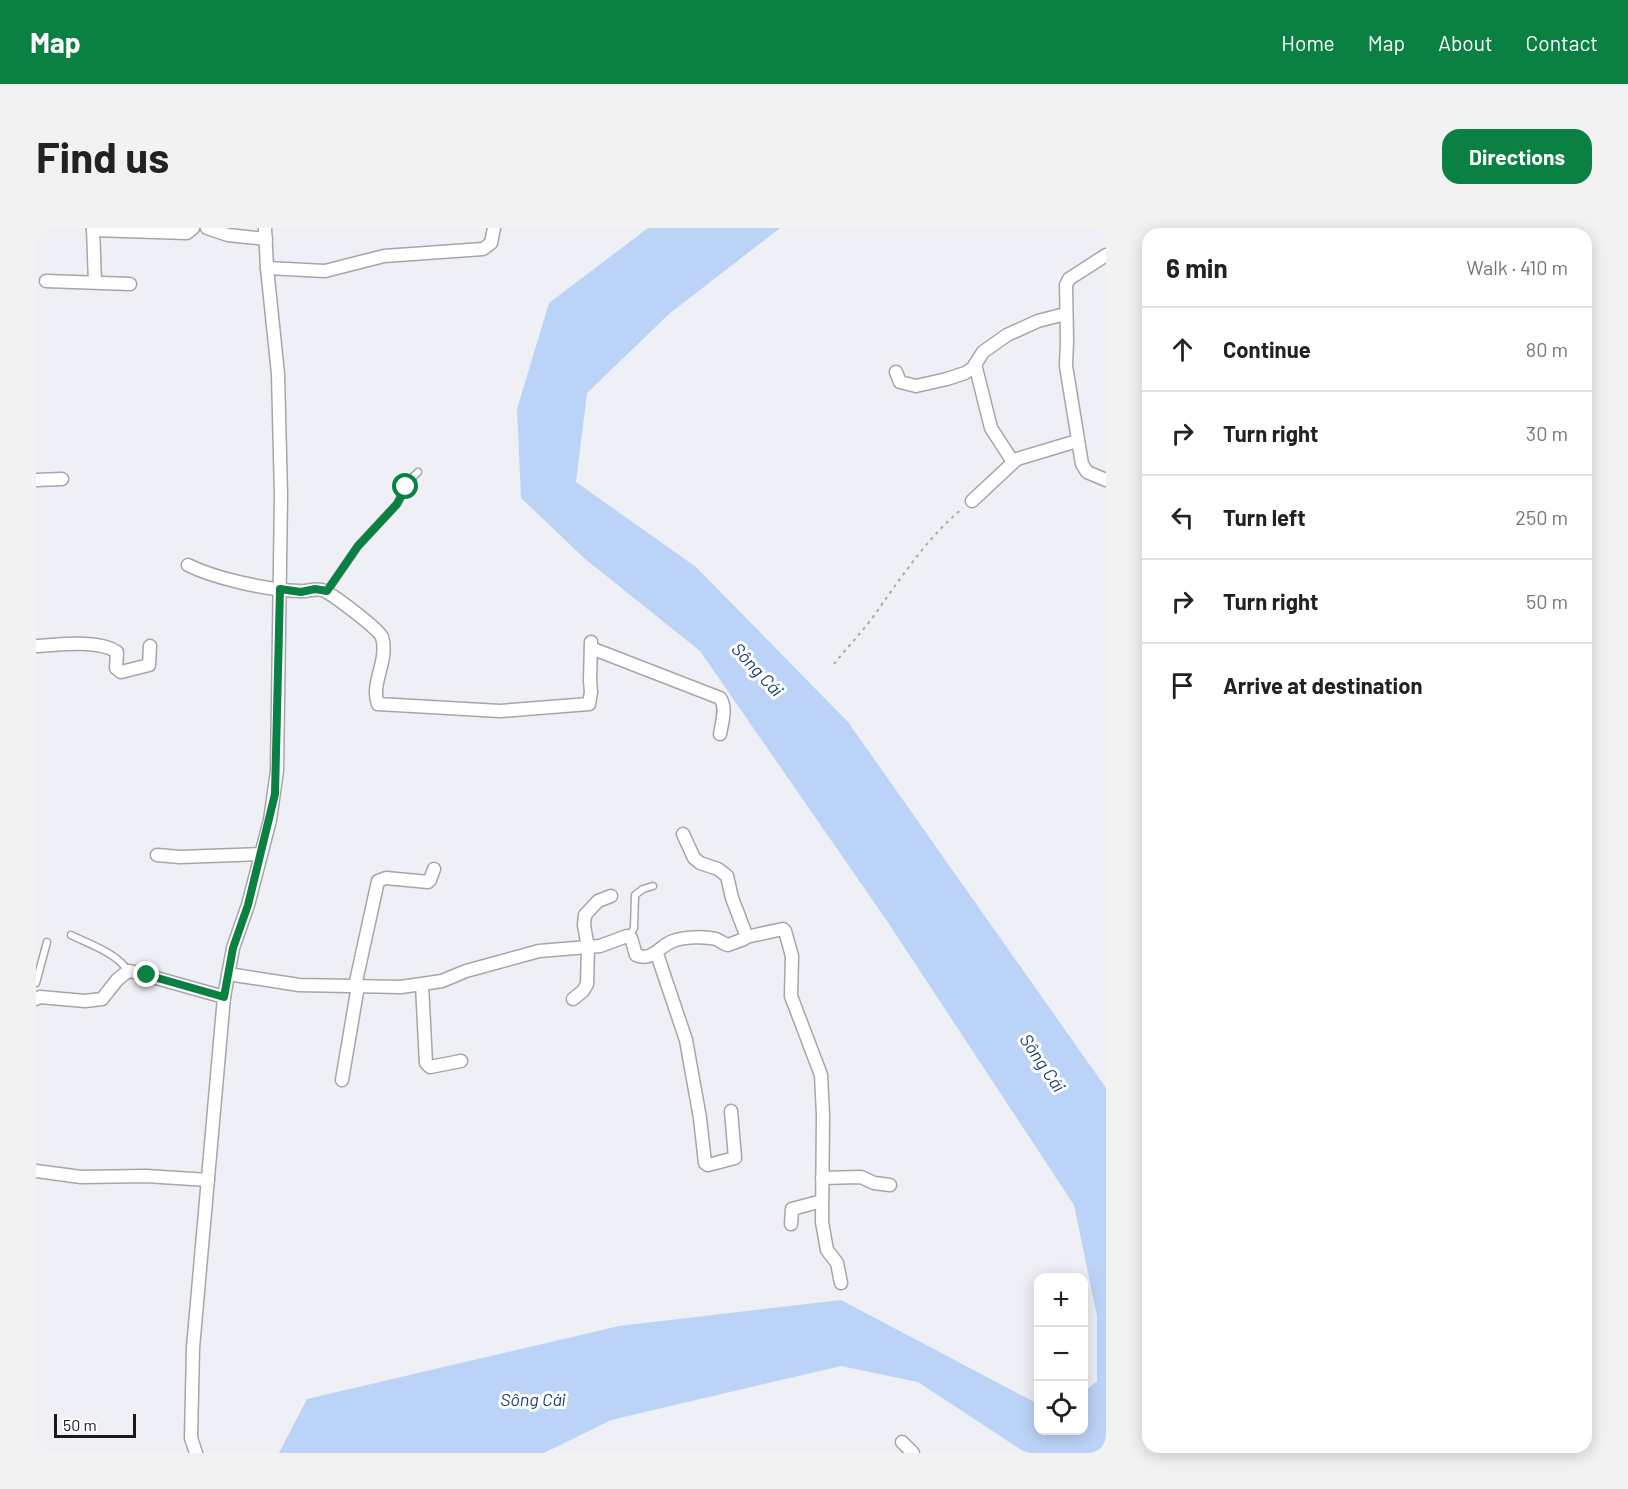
<!DOCTYPE html>
<meta charset="utf-8">
<style>
:root{--surface:#fff;--page:#f2f2f2;--text:#222;--muted:#767676;--line:#e0e0e0;--accent:#0b8043}
body{margin:0;font-family:Barlow,sans-serif;background:var(--page);color:var(--text)}
.controls{position:absolute;right:18px;bottom:18px;display:grid;overflow:hidden;border-radius:12px;box-shadow:0 3px 15px #0003}
.controls button{width:54px;height:54px;display:grid;place-items:center;padding:0;border:0;border-bottom:2px solid var(--line);background:var(--surface);color:var(--text);font:30px sans-serif}
.scale{position:absolute;left:18px;bottom:15px;width:82px;box-sizing:border-box;padding-left:6px;border:3px solid #1a1a1c;border-top:0;font-size:16px;line-height:21px;white-space:nowrap;color:#1a1a1c;-webkit-text-stroke:4px #fff;paint-order:stroke}
.stop{position:absolute;width:18px;height:18px;margin:-14px;border:4px solid #0b8043;border-radius:50%;background:#fff}
.stop.end{background:#0b8043;border-color:#fff;box-shadow:0 2px 6px #0008}
.list{margin:0;padding:0;list-style:none}
h2{display:flex;justify-content:space-between;align-items:center;height:78px;margin:0;padding:0 24px;font-size:26px}
h2 small{font-size:20px;font-weight:400;color:var(--muted)}
.list li{display:grid;grid-template-columns:39px 1fr auto;gap:18px;align-items:center;box-sizing:border-box;height:84px;padding:0 24px;border-top:2px solid var(--line)}
.list b{display:block;font-size:22px;white-space:nowrap}
.list em{font-size:20px;font-style:normal;color:var(--muted)}
.icon{flex:none;width:33px;height:33px;fill:none;stroke:currentColor;stroke-width:2;stroke-linecap:round;stroke-linejoin:round}
.map{position:relative;flex:none;width:1070px;height:1225px;overflow:hidden;border-radius:18px}
header{display:flex;align-items:center;gap:36px;box-sizing:border-box;height:84px;padding:0 30px;background:var(--accent);color:#fff}
header strong{font-size:28px}
nav{display:flex;gap:33px;margin-inline-start:auto;font-size:21px}
.intro{display:flex;align-items:center;justify-content:space-between;box-sizing:border-box;height:144px;padding:0 36px}
h1{margin:0;font-size:42px}
.button{padding:15px 27px;border-radius:18px;background:var(--accent);color:#fff;font-size:21px;font-weight:700}
main{display:flex;gap:36px;padding:0 36px}
aside{flex:1;background:var(--surface);border-radius:18px;box-shadow:0 3px 15px #0003}
.map>svg:first-child{display:block}
.water{fill:#bbd3f7}
.lines{fill:none;stroke-linecap:round;stroke-linejoin:round}
.service-casing{stroke:#a5a6aa;stroke-width:9}
.minor-casing{stroke:#a5a6aa;stroke-width:15}
.path{stroke:#a8a9ad;stroke-width:2;stroke-dasharray:3 4.5;stroke-linecap:butt}
.service{stroke:#fff;stroke-width:6}
.minor{stroke:#fff;stroke-width:12}
.route{stroke:#0b8043;stroke-width:8}
.labels{text-anchor:middle;stroke-width:6;stroke-linejoin:round;paint-order:stroke}
.water-label{font-size:18px;font-style:italic;fill:#1c4176;stroke:#fff}
</style>
<header>
<strong>Map</strong>
<nav><a>Home</a><a>Map</a><a>About</a><a>Contact</a></nav>
</header>
<div class="intro"><h1>Find us</h1><a class="button">Directions</a></div>
<main>
<div class="map">
<svg width="1070" height="1225" viewBox="0 0 1070 1225">
<rect width="100%" height="100%" fill="#eff0f5"/>
<!-- water -->
<path class="water" d="M612,0H744L633,86L551,165L540,254L660,339L812,494L1070,860V1225H994L987,1223L882,1154L805,1138L575,1192L508,1225H243L271,1171L583,1098L805,1072L1002,1176V1202H1048V1164L1061,1153V1088L1038,977L851,693L664,423L548,330L485,270L481,181L513,75Z"/>
<g class="lines">
<!-- service casing -->
<g class="service-casing">
<g id="service">
<path d="M291,363L322,318L361,276L373,253L382,244"/>
<path d="M35,707C53,716 81,725 92,743"/>
<path d="M593,709L598,700L599,667L607,661L617,658"/>
<path d="M0,755L11,714"/>
</g>
</g>
<!-- minor casing -->
<g class="minor-casing">
<g id="minor">
<path d="M57,0L59,54"/>
<path d="M171,0L192,7L230,11"/>
<path d="M57,2L151,5L157,0"/>
<path d="M1070,27L1033,51L1030,57L1031,112L1030,138L1046,236L1051,244L1070,252"/>
<path d="M231,40L289,43L348,28L447,21L455,15L458,0"/>
<path d="M10,53L94,56"/>
<path d="M939,136L955,200L977,234"/>
<path d="M860,144L864,154L880,158L911,151L929,145L937,140L947,124L971,107L1002,93L1029,86"/>
<path d="M0,252L26,251"/>
<path d="M936,273L981,231L1041,213"/>
<path d="M152,337C180,351 232,362 263,363C271,364 277,360 286,362C294,364 344,402 346,409C353,433 334,455 342,476L464,483L553,476L555,464L554,453L555,414"/>
<path d="M0,418C22,417 63,411 81,424L80,440L85,444L113,437L114,418"/>
<path d="M555,420L684,470C691,479 686,495 684,506"/>
<path d="M121,627L144,629L225,626"/>
<path d="M710,709L747,701L749,703L756,728L755,768L785,847L787,887L786,994L791,1022L801,1035L805,1055"/>
<path d="M621,726L650,812L664,890L669,935L672,937L699,930L695,883"/>
<path d="M192,746L263,757L365,759L406,753L430,743L503,723L564,718L591,708L595,710L600,727C617,734 623,718 637,713C648,709 668,708 680,711C685,713 687,716 692,717L708,711L710,709L709,704L696,670L691,648L682,641L664,635L658,630L647,606"/>
<path d="M386,757L390,835L394,839L425,833"/>
<path d="M319,758L342,653L350,650L392,654L394,652L398,641"/>
<path d="M0,771L4,769L49,773L66,771L81,752L92,743L99,744L188,769"/>
<path d="M537,771L547,763L551,756L552,720L548,697L549,687L562,673L575,668"/>
<path d="M306,852L322,758"/>
<path d="M0,943L45,949L110,948L172,952"/>
<path d="M786,950L825,949L838,955L854,957"/>
<path d="M755,996L756,981L786,973"/>
<path d="M866,1214L877,1225"/>
<path d="M160,1225L155,1210L157,1120L188,769L197,720L212,677L234,592L241,543L245,267L242,146L231,40L229,0"/>
</g>
</g>
<!-- path -->
<path class="path" d="M798,436C813,417 831,399 844,379C869,344 893,308 927,280"/>
<!-- service -->
<use href="#service" class="service"/>
<!-- minor -->
<use href="#minor" class="minor"/>
</g>
<g class="lines">
<!-- route -->
<path class="route" d="M111,747L188,769L197,720L212,677L239,566L244,361L265,364L279,361L291,363L322,318L361,276L370,259"/>
</g>
<g class="labels">
<!-- water labels -->
<g class="water-label">
<text transform="translate(721 442) rotate(47)" y="6">Sông Cái</text>
<text transform="translate(1006 835) rotate(56)" y="6">Sông Cái</text>
<text x="497" y="1178">Sông Cái</text>
</g>
</g>
</svg>
<div class="controls">
<button>+</button>
<button>−</button>
<button><svg class="icon" aria-label="locate" viewBox="0 0 24 24"><circle cx="12" cy="12" r="6"/><path d="M12 2v4M12 18v4M2 12h4M18 12h4"/></svg></button>
</div>
<div class="scale">50 m</div>
<div class="stop" style="left:370px;top:259px"></div>
<div class="stop end" style="left:111px;top:747px"></div>
</div>
<aside>
<h2>6 min<small>Walk · 410 m</small></h2>
<ul class="list">
<li><svg class="icon" aria-label="ahead" viewBox="0 0 24 24"><path d="M12 20V5M6 11l6-6 6 6"/></svg><div><b>Continue</b></div><em>80 m</em></li>
<li><svg class="icon" aria-label="right" viewBox="0 0 24 24"><path d="M7 20v-9h11M14 6l5 5-5 5"/></svg><div><b>Turn right</b></div><em>30 m</em></li>
<li><svg class="icon" aria-label="left" viewBox="0 0 24 24"><path d="M17 20v-9H6M10 6l-5 5 5 5"/></svg><div><b>Turn left</b></div><em>250 m</em></li>
<li><svg class="icon" aria-label="right" viewBox="0 0 24 24"><path d="M7 20v-9h11M14 6l5 5-5 5"/></svg><div><b>Turn right</b></div><em>50 m</em></li>
<li><svg class="icon" aria-label="arrive" viewBox="0 0 24 24"><path d="M6 21V4h12l-3 4 3 4H6"/></svg><div><b>Arrive at destination</b></div></li>
</ul>
</aside>
</main>
